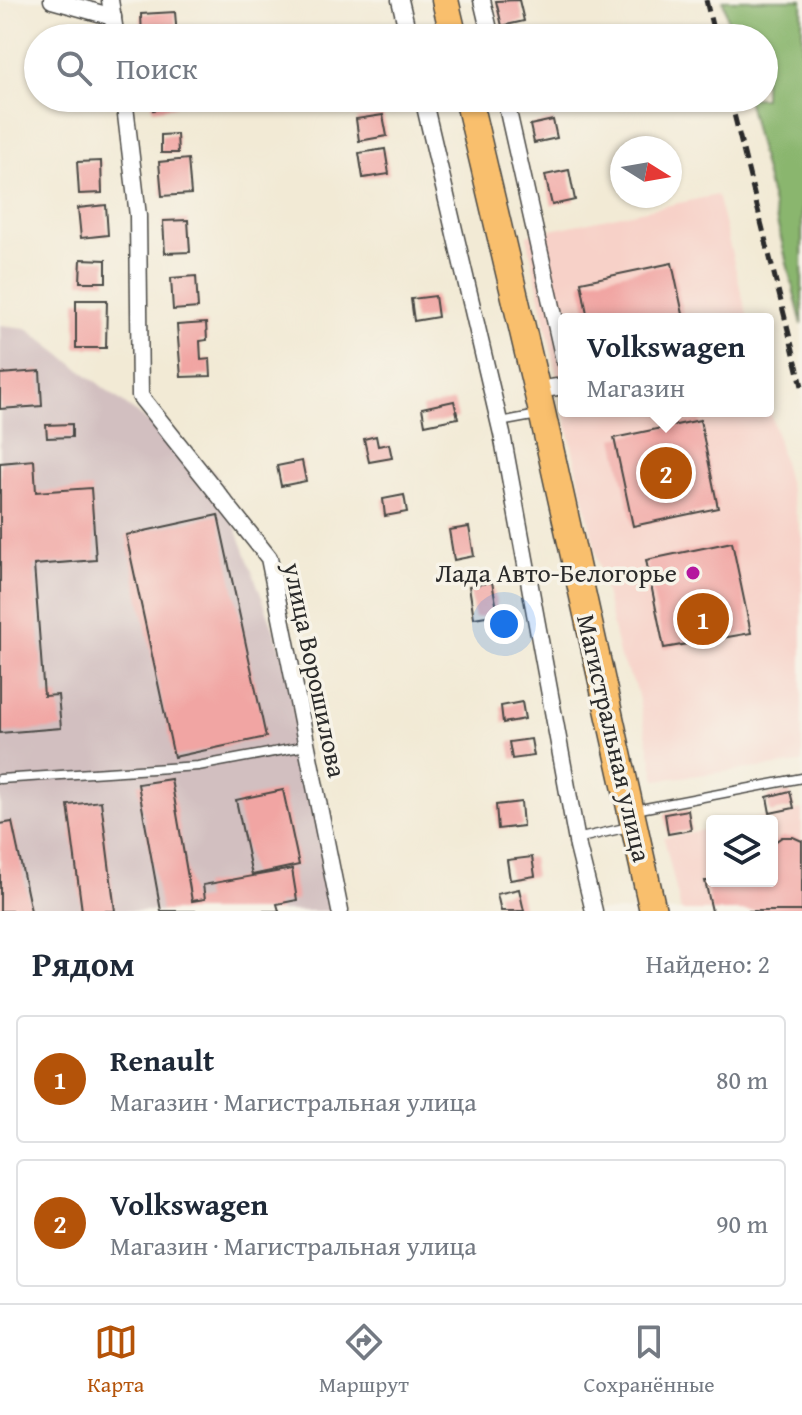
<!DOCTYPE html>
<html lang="ru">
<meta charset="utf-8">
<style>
:root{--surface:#fff;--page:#f6f6f7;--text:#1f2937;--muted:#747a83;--line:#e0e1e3;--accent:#b45309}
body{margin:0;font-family:"Gentium Book Plus",serif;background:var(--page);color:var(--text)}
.controls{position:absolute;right:24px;bottom:24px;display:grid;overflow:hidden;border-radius:8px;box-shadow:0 2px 6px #0004}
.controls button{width:72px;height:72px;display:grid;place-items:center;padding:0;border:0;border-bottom:2px solid var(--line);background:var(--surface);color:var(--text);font:40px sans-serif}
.compass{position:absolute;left:610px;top:136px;width:72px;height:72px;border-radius:50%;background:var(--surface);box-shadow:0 2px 6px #0004;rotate:101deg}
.you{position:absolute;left:504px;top:624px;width:28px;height:28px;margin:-20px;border:6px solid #fff;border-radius:50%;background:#1a73e8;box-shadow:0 0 0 12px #1a73e833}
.badge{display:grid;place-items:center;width:52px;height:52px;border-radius:50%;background:var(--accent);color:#fff;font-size:26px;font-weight:700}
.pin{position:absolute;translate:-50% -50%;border:4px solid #fff;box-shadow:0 2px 8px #0006}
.popup{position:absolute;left:558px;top:313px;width:216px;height:104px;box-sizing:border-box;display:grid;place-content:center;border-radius:8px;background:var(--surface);filter:drop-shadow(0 2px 6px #0005);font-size:26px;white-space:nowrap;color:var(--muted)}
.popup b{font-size:30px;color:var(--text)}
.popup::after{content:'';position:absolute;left:50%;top:100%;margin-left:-16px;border:16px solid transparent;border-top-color:var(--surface)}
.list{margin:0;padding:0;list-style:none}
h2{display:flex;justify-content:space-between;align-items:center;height:104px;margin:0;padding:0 32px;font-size:34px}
h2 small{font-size:26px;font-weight:400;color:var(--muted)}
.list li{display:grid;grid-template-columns:52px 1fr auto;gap:24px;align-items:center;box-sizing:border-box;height:128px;margin:0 16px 16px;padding:0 16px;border:2px solid var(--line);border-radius:8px}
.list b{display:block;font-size:30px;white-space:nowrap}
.list p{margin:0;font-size:26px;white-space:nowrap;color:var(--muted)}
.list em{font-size:26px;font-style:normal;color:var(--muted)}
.icon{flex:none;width:44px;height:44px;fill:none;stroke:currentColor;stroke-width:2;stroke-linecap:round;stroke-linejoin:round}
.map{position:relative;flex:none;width:802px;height:911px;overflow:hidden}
.search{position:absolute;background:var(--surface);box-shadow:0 2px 6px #0004;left:24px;right:24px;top:24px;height:88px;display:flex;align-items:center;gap:20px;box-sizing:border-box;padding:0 28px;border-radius:44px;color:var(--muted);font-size:30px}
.sheet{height:392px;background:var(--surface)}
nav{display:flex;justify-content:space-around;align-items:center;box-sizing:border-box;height:112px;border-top:2px solid var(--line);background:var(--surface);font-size:22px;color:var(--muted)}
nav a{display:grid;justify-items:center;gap:4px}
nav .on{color:var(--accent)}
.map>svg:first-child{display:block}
.built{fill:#f7d1c8}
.industrial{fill:#d2bfc0}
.forest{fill:#8ab66e;stroke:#5a704c;stroke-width:2}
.building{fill:#f1a5a3}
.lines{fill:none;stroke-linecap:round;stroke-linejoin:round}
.lane-casing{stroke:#494844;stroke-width:11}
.street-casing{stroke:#494844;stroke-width:19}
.primary-casing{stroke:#494844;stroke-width:29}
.lane{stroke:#fff;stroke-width:8}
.street{stroke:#fff;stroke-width:16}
.primary{stroke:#f9bf6d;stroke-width:26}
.rail{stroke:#2b2b2b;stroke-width:5;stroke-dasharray:12 6;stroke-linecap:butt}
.poi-dot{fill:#b5179e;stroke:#f7f3e8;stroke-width:3}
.labels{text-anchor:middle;stroke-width:7;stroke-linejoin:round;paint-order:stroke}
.poi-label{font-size:26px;fill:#2b2b2b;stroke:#f7f3e8;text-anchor:end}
.street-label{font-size:26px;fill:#2b2b2b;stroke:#f7f3e8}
</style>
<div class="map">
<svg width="802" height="911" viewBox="0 0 802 911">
<rect width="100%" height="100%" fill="#f7f3e8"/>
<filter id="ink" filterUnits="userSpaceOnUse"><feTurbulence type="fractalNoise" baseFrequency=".0125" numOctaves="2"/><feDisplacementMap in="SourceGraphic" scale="16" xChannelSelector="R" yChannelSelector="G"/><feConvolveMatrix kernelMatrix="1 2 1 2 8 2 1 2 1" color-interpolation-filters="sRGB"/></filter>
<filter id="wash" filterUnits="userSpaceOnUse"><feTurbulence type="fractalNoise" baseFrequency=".006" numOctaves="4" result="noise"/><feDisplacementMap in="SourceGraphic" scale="32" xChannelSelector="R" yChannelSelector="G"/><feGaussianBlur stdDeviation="1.8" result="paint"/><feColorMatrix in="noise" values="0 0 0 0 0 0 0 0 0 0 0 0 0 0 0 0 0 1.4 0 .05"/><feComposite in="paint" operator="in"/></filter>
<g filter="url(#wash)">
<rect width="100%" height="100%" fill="#f2ead5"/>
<!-- built -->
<g class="built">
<path d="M717,195L748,319H564V410L527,235Z"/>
<path d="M768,401L802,538V763L656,780L636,687L620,658L564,411H768Z"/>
<path d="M802,809V911H681L664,838L712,828V881H772V821H744Z"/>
</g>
<!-- industrial -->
<path class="industrial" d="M0,325L26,328L216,474L289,670L338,911H0Z"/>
<!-- forest -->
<path class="forest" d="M723,0H802V325L747,98H764V38H732Z"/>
<g id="blocks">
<!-- building -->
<g class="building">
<path d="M519,0L524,21L502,26L496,1Z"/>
<path d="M175,12L177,37L142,38L141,14Z"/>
<path d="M151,98H174L176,106L153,110Z"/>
<path d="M383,115L387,136L359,141L356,119Z"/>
<path d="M553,120L557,138L534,143L530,125Z"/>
<path d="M177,134L178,153H161V135Z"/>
<path d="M385,149L389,174L363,178L359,153Z"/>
<path d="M188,159L191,194L162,196L159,162Z"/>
<path d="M101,161L102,193L79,194L77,162Z"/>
<path d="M569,170L575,200L552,205L545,175Z"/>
<path d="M106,205L108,235L81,238L78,208Z"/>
<path d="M188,220L190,252L165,253L163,221Z"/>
<path d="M81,259L106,260V282H80Z"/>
<path d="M672,263L684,319H588L581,282Z"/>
<path d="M196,276L198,308L173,310L171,278Z"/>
<path d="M435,296L438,317L414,321L411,299Z"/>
<path d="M76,300H107L106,348H76Z"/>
<path d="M206,323L207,340L200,341L201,360L210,359L211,376L181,377L177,325Z"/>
<path d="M40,371L42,406L0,409V374Z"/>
<path d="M454,401L458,418L425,425L422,408Z"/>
<path d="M700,420L718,508L633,526L614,438Z"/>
<path d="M72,424V437L47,438L46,425Z"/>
<path d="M376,436L378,446L389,444L392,458L369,462L364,439Z"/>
<path d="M34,460L36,492L91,488L96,560L34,565L44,696L58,695L61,728L0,733V463Z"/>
<path d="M302,461L306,481L281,486L277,466Z"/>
<path d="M404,495L407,512L385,516L383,499Z"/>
<path d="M218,515L266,737L174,757L126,535Z"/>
<path d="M469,527L474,556L454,560L449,530Z"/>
<path d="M732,542L751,633L664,648L646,560Z"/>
<path d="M492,582L498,614L474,618L469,586Z"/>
<path d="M522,702L525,719L503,723L501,706Z"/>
<path d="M531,739L534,756L512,759L509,742Z"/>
<path d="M171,779L192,901L205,899L203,885L292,869L297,900L277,904L279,911H161L138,784Z"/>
<path d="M283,790L299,865L252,875L236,800Z"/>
<path d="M790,791L794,808L770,813L767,797Z"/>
<path d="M101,801L115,911H82L68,805Z"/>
<path d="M521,802L523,826L498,829L496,805Z"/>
<path d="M688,810L691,830L668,834L665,814Z"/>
<path d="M12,822L31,911H0V824Z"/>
<path d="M782,837H793L802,841V911H712L705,881H772V844Z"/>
<path d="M532,857L535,876L510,880L507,860Z"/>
<path d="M519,889L524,911H501L497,894Z"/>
</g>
</g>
</g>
<g filter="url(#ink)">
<use href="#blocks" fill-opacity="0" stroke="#494844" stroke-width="2"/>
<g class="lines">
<!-- lane casing -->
<g class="lane-casing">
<g id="lane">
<path d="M500,422L538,415"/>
<path d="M0,779L198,766L306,746"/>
<path d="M635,810L802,778"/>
<path d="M576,839L629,827"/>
</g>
</g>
<!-- street casing -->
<g class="street-casing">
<g id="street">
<path d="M52,0L113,17"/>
<path d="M110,0L116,38"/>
<path d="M400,0L409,38"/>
<path d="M482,0L491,38"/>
<path d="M124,98L138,216L140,396L269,558L340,911"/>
<path d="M423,98L502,434L578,847L594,911"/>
<path d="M505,98L564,360"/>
<path d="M537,390L564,386"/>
</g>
</g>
<!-- primary casing -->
<g class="primary-casing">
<g id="primary">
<path d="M445,0L454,38"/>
<path d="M468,98L542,412L653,911"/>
</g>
</g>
<!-- lane -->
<use href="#lane" class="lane"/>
<!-- street -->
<use href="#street" class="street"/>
<!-- primary -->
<use href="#primary" class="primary"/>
<!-- rail -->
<g class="rail">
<path d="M706,0L715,38"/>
<path d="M730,98L802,386"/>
</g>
</g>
</g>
<!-- markers -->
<circle class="poi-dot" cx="693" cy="573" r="8"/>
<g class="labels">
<!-- poi labels -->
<g class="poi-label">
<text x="677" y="582">Лада Авто-Белогорье</text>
</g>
<!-- street labels -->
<g class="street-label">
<text transform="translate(315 670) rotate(78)" y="9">улица Ворошилова</text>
<text transform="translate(614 738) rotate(77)" y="9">Магистральная улица</text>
</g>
</g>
</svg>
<div class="controls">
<button><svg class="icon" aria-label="layers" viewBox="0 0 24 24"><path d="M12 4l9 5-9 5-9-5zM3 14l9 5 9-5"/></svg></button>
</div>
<svg class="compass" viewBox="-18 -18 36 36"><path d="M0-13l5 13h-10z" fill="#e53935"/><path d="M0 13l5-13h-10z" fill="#747a83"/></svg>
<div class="you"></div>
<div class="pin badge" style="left:703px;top:619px">1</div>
<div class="pin badge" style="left:666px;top:473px">2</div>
<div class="popup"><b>Volkswagen</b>Магазин</div>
<div class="search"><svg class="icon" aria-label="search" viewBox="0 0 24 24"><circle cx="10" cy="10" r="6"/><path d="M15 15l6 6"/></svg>Поиск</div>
</div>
<section class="sheet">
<h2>Рядом<small>Найдено: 2</small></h2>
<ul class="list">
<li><span class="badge">1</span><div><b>Renault</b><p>Магазин · Магистральная улица</p></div><em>80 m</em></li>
<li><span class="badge">2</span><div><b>Volkswagen</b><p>Магазин · Магистральная улица</p></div><em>90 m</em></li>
</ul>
</section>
<nav>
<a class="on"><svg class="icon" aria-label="map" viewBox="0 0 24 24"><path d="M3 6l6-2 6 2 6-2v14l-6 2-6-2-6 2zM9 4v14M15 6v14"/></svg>Карта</a>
<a><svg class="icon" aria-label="directions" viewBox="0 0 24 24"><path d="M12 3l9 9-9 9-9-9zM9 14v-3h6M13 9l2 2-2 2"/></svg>Маршрут</a>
<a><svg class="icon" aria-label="saved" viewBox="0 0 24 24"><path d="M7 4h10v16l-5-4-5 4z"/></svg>Сохранённые</a>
</nav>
